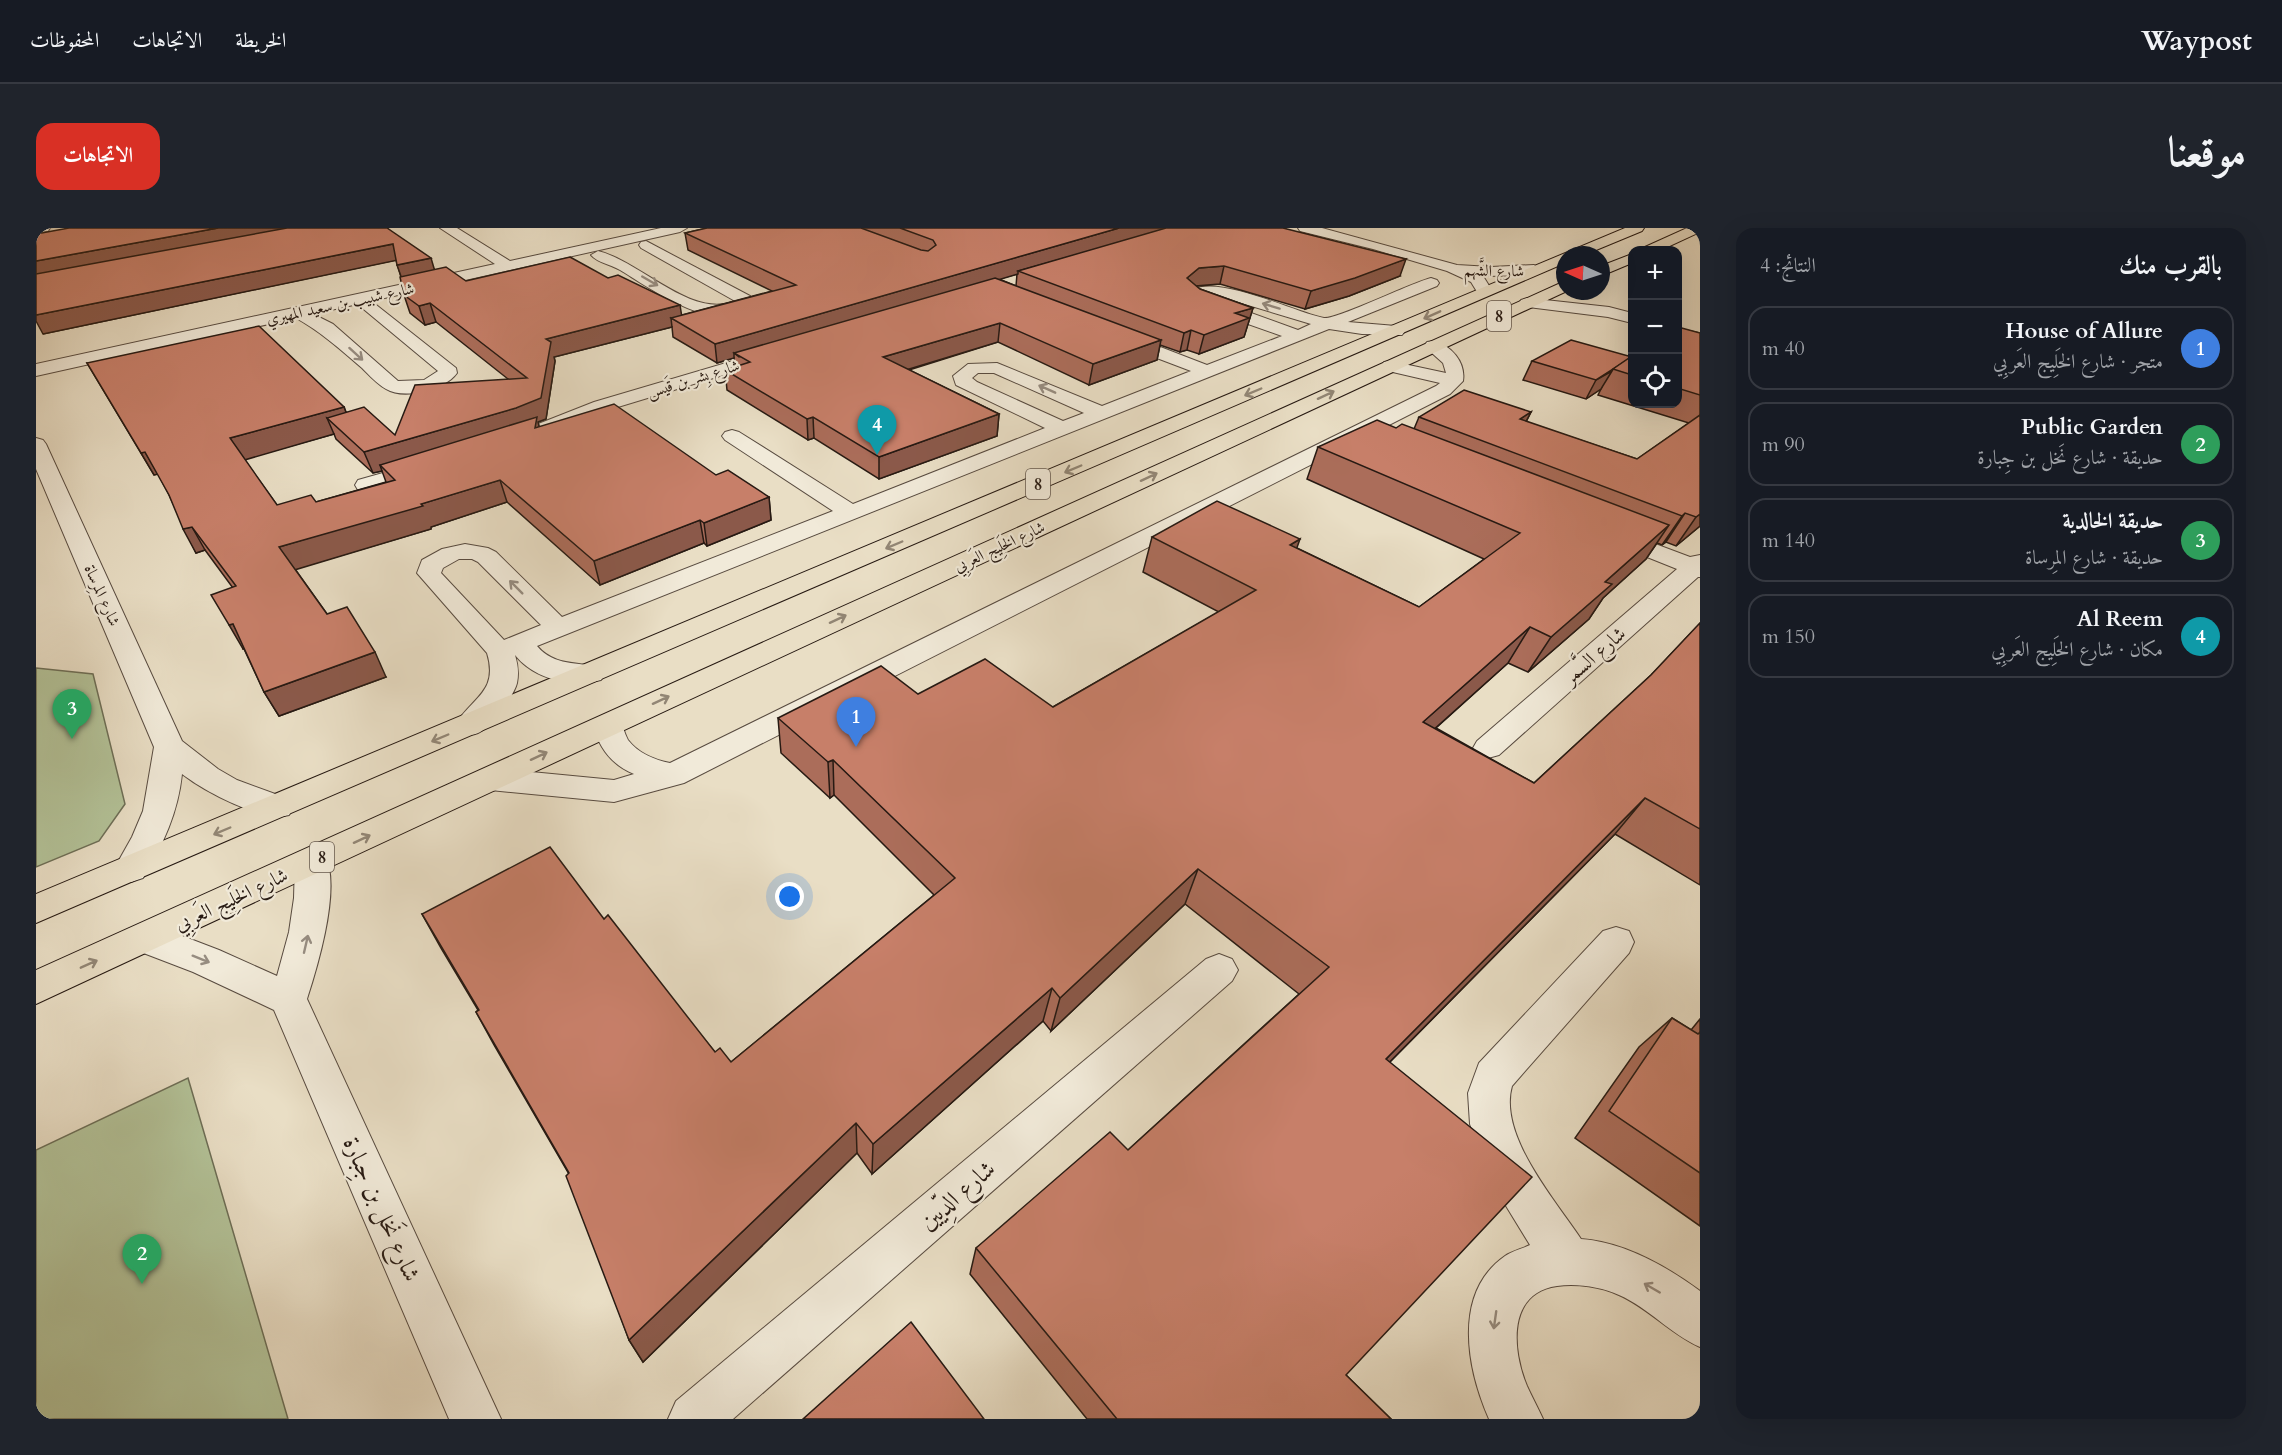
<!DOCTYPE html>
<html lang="ar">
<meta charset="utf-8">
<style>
:root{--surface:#171b24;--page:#20242c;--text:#f1f3f6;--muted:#9ea1a6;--line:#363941;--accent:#d93025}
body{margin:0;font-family:Cardo,Amiri,serif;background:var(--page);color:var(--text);direction:rtl}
.controls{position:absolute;right:18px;top:18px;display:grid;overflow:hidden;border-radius:12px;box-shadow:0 6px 24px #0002}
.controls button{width:54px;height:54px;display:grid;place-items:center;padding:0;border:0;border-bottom:2px solid var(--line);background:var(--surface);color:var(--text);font:30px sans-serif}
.compass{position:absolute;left:1520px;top:18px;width:54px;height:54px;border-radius:50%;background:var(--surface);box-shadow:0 6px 24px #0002;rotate:273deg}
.you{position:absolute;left:754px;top:669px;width:21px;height:21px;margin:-15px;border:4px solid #fff;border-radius:50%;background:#1a73e8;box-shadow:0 0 0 9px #1a73e833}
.badge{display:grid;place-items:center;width:39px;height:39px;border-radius:50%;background:var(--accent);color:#fff;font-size:20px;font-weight:700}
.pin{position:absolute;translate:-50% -50px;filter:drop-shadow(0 2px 3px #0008)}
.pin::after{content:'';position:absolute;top:32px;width:21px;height:18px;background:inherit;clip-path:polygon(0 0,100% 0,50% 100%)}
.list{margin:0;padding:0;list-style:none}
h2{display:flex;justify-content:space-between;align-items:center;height:78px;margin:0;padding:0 24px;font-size:26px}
h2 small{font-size:20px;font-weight:400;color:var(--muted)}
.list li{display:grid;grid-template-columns:39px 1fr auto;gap:18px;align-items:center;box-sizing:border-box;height:84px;margin:0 12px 12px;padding:0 12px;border:2px solid var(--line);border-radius:18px}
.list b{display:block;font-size:22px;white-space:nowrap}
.list p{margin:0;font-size:20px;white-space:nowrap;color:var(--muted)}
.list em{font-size:20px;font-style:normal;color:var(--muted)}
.icon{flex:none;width:33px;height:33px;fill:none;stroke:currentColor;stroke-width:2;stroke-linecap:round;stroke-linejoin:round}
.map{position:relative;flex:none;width:1664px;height:1191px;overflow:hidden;direction:ltr;border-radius:18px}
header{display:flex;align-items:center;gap:36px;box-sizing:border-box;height:84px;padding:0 30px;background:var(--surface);border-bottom:2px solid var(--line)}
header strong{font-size:28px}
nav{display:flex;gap:33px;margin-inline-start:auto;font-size:21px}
.intro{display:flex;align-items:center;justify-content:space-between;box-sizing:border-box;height:144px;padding:0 36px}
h1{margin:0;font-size:42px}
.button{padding:15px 27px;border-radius:18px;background:var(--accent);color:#fff;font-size:21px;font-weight:700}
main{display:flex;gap:36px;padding:0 36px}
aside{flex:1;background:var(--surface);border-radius:18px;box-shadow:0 6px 24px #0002}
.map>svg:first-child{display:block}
.green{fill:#b3c298;stroke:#6d6e56;stroke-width:1.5}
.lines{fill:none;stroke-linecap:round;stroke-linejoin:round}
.minor-casing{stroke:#584b40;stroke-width:2}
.highway-casing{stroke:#271a13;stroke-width:2}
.minor{fill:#f1ead9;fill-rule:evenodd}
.highway{fill:#e9dec5;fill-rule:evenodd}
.wall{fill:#ab6d5a;stroke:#271a13;stroke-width:1.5;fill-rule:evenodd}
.shaded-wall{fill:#8b594a;stroke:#271a13;stroke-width:1.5}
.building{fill:#c77f69;stroke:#271a13;stroke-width:1.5}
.oneway{stroke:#968c80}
.oneway2{stroke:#928675}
.labels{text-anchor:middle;stroke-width:4.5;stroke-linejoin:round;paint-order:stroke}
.far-street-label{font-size:16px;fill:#271a13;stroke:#f1ead9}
.shield{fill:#f1ead9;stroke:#64584e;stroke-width:1.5}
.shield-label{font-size:18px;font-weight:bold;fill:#271a13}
.street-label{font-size:20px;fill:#271a13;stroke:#f1ead9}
.near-street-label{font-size:24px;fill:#271a13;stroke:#f1ead9}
</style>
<header>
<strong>Waypost</strong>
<nav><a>الخريطة</a><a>الاتجاهات</a><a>المحفوظات</a></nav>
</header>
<div class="intro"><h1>موقعنا</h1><a class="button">الاتجاهات</a></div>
<main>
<aside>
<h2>بالقرب منك<small>النتائج: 4</small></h2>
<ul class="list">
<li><span class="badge" style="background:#3f7fe0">1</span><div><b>House of Allure</b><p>متجر · شارع الخَلِيج العَربِي</p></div><em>40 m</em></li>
<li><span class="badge" style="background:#2e9e5b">2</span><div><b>Public Garden</b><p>حديقة · شارع نَخل بن جِبارة</p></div><em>90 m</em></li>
<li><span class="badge" style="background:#2e9e5b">3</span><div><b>حديقة الخالدية</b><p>حديقة · شارع المِرساة</p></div><em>140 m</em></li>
<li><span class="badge" style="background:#0f9aa8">4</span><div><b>Al Reem</b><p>مكان · شارع الخَلِيج العَربِي</p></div><em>150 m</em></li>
</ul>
</aside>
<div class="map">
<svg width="1664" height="1191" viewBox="0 0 1664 1191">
<rect width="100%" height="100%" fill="#e9dec5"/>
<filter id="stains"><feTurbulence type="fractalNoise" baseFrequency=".00333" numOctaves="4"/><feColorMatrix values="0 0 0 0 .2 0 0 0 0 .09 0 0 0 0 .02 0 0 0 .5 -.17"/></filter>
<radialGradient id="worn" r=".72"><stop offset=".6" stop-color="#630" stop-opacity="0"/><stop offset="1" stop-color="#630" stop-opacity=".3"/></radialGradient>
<!-- green -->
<g class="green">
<path d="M0,440L57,446L89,576L63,613L0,639Z"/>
<path d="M152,850L252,1191H0V922Z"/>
</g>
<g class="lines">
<!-- minor casing -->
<g class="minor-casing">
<g id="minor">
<path d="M0,0H14L12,3L0,5Z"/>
<path d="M404,0H421L474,33L625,0H651L644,4L277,86L297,96L362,153L388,152L402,143L325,79L327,76H339L420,140L421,145C409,162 368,172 350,161C341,156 333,147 326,140C304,121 285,104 260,90L0,148V136L459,36Z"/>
<path d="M1262,0H1286L1421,37L1455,39L1498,37L1506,42L1498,47L1447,48L1457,64L1449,69L1443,67L1435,54L1411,43L1337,21L1264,3Z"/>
<path d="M610,13L714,68L715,76C686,113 611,58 584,42C574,36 562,35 555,27L562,23C604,33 656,92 699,73L605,20L603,17L605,14Z"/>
<path d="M1395,50L1401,52L1403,55L1401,58L1312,94L1360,98L1366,99L1369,103L1366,107L1326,106L1293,101L501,418C519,439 541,433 565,440L569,446L565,452C535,460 498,451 479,427C482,437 483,445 481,455C478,468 455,499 442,505C435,508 430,506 423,504L419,497C436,469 463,464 451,425L381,345L386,332L406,321L429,316L452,320L460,324L526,389L797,283L689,212L686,208L689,204L696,202L703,204L817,276L1009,200L920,157L917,148L932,136L961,135L1066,178L1155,143L1076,113L1073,109L1076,105H1088L1171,137L1246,108L1161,78L1149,68C1170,39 1258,85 1288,90C1300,92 1375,55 1395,50ZM1168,68H1182L1275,96L1262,102ZM942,145H958L1048,185L1027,193L941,154L936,150ZM423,331H436L442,334L505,397L468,412L405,345L407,340Z"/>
<path d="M1491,70L1573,79L1596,85V95L1572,89L1485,78L1483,75L1485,72Z"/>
<path d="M1397,113C1415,117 1430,134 1427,153L1414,166L648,555L578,574L454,562L443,559L438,551L443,543L454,540L578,552L598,546C576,537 563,520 557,497L561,490L572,487L583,490C587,497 588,505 592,512C602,525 619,532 634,535L1400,158L1404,155L1348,142L1345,138L1348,134L1354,133L1410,145L1407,135L1388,118L1391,114Z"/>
<path d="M741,120L747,121L750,125L747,129L572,182L506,208H492L489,204L492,200L558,174Z"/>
<path d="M0,210L7,212L10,216L146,513L182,541L201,552L253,571L258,579L253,587C227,595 168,563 146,546C142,585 127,617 107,650L95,654L83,650L78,641L96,609L107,583L118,519L0,241Z"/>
<path d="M393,232L401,233L404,238L401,243L330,264L322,262L319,257L322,252Z"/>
<path d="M1574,299L1654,329L1664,327V349H1662L1463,527L1452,530L1441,527L1437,520L1441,513L1641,341L1566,311L1562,306L1566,301Z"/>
<path d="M276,621L288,625C306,657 282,737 271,771L465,1191H413L238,782L157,744L97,721L92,710L97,699L110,695L123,699L183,722L241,748L253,704L258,670L259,634L264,625Z"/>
<path d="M1580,699L1593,703L1598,714L1593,725L1476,858C1462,907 1519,972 1545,1011C1588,1014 1630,1038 1664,1063V1119C1634,1106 1613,1080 1583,1067C1565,1059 1541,1055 1521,1058C1471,1065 1476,1122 1491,1158C1496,1169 1502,1180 1507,1191H1453C1431,1141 1416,1065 1469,1028C1476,1023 1486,1021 1494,1017L1467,973L1441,917L1434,896L1432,865L1443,835L1567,703Z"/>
<path d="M1183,726L1196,731L1202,742L1196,753L697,1191H632L640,1173L1170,731Z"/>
</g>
</g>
<!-- highway casing -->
<g class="highway-casing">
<g id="highway">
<path d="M1589,0H1608L1606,3L1548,27H1529V35L0,695V666Z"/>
<path d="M1651,0H1664V4L1625,22H1607L1609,19Z"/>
<path d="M1596,26V35L1565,48V38Z"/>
<path d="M1529,53V63H1531L0,776V742Z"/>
</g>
</g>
<!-- minor -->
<use href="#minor" class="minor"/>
<!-- highway -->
<use href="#highway" class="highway"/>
</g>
<!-- wall -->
<g class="wall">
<path d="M351,0L399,42L430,53L572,50L646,87L736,63L652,22L649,5L671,0H1247L1364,48L1313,68L1269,81L1184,56L1160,58L1164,61L1217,80L1208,109L1163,126L1151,122L1144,124L1124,117L1121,132L1053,157L962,114L873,142L963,186L961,208L843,251L778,210L772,212L691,162L689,142L699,139L698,130L681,135L637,109L636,99L518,129L519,133L510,191L502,194L503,199L680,247L733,269L735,292L671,318L668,315L564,357L471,274L395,299V301L259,341L291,386L350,449L243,488L228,464L208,421H207L197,360L169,322L160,325L133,267L122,246L118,247L51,135L308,179L310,184L359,207L472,151L400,94L389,97L374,85L368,67L365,49L360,32L7,106ZM981,46L980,58L963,51ZM298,206L300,211L337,245L346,243L350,254L280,274L241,277L208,231Z"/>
<path d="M1641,100L1664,105V298L1640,318L1630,314L1626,317L1621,315L1610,331L1567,370L1553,391L1492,444L1472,435L1400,500L1498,555L1615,447L1664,395V657L1579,606L1354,834L1310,1147L1355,1191H1051L934,1046L940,1020L1092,922L1263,766L1149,676L1015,803L1007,793L836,946L821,925L607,1134L593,1112L533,946L458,817L440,784L442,782L405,720L386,686L568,691L679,824L695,834L898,667L798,567L794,570L745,525L742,490L882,466L1017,479L1183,384L1107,344L1116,309L1261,320L1383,379L1448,331L1271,251L1282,219L1360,200L1378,201L1383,189L1495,184L1490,194L1601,231L1653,195L1562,167L1565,161L1550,171L1487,152L1496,133L1596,128V176H1641Z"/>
<path d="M1636,790L1655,802L1664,791V998L1539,910L1603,819Z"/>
</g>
<!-- shaded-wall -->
<g class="shaded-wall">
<path d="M182,0H273L0,51V33Z"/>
<path d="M1083,0H1136L982,43V46L703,129L698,125V130L681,135L679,116Z"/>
<path d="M357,16L362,32L7,106L0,93V87Z"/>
<path d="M395,30L400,47L367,54L361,37Z"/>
<path d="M1370,31L1364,48L1313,68L1269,81L1275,63Z"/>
<path d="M1188,38L1184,56L1159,58L1151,50L1163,40Z"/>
<path d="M394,75L400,94L389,97L383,78Z"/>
<path d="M644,77L647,96L635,90L636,99L518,129L519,133L510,191L502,194L506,211L344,237L346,243L337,245L328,224L480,180L510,111Z"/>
<path d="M1217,80L1208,109L1163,126L1168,107L1199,85Z"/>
<path d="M964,95L962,114L847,149V129Z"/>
<path d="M1155,102L1151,122L1144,124L1148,105Z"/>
<path d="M1125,112L1121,132L1053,157L1057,136Z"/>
<path d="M1576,143L1565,161L1550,171L1560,152Z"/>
<path d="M308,179L316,201L291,190L298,206L205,233L194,210Z"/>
<path d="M1495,184L1481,211L1484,191Z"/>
<path d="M963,186L961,208L843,251V229Z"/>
<path d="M777,189L778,210L772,212L771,191Z"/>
<path d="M109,224L122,246L118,247L105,225Z"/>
<path d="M464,252L471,274L395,299V301L255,343L243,319Z"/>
<path d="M733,269L735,292L671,318L668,295Z"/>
<path d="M1649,285L1630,314L1626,317L1646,288Z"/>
<path d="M1664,286V298L1640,318L1660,289Z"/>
<path d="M664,292L668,315L564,357L558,333Z"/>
<path d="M1633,297L1610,331L1567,370L1553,391L1492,444L1515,409L1569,354Z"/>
<path d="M156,299L169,322L160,325L147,301Z"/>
<path d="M1264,311L1252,345L1254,317Z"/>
<path d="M197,396L211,420L207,421L193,397Z"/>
<path d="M1494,399L1472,435L1367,529L1387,494Z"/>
<path d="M339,424L350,449L243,488L228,464Z"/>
<path d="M797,532L798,567L794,570L792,534Z"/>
<path d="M1609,570L1579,606L1325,863L1350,831Z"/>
<path d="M1162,641L1149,676L1015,803L1024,770Z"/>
<path d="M1016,760L1007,793L836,946L837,916Z"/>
<path d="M820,895L821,925L607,1134L593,1112Z"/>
</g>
<!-- building -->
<g class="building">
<path d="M33,0H182L0,33V6Z"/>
<path d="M251,0H351L395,30L361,37L357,16L0,87V46Z"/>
<path d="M671,0H825L885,22L892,23L900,17L897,12L864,0H1083L679,116L635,90L760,57L649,5Z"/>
<path d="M1130,0H1247L1370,31L1319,50L1275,63L1188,38L1163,40L1151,50L1164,61L1217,80L1199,85L1213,90L1168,107L1155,102L1148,105L982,43Z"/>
<path d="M534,29L572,50L582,47L644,77L510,111L515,114L505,170L480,180L328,224L291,190L328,179L359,207L379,157L491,150L394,75L383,78L368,67L364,49L410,39L430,53Z"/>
<path d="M959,50L1125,112L1057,136L964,95L847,129L963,186L843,229L777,189L771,191L689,142L714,134L698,125Z"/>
<path d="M223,98L308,179L194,210L241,277L275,267L280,274L359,252L344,237L501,189L499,200L578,176L680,247L692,242L733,269L668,295L664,292L558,333L464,252L385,276L387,278L243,319L291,386L311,379L339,424L228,464L197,396L193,397L175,367L200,358L156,299L147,301L133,267L109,224L105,225L51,135Z"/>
<path d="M1642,99L1664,105V167L1641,160V100Z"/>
<path d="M1535,112L1596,129L1560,152L1496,133Z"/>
<path d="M1596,128V147L1577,141Z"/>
<path d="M1428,162L1495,184L1484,191L1601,231L1664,187V286L1660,289L1649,285L1646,288L1383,189Z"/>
<path d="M1341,192L1360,200L1366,196L1633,297L1569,354L1576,356L1515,409L1494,399L1387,494L1498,555L1615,447L1664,395V601L1609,570L1350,831L1496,949L1310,1147L1355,1191H1081L940,1020L1074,904L1092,922L1293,739L1162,641L1024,770L1016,760L837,916L820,895L593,1112L530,948L533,945L440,784L443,782L386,686L514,619L568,691L572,687L679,824L684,820L695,834L919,650L797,532L792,534L742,490L845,438L882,466L949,431L1017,479L1220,362L1116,309L1181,273L1264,311L1254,317L1383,379L1484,305L1282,219Z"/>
<path d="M1636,790L1662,806L1664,804V945L1573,883Z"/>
<path d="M875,1094L948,1191H767Z"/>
</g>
<!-- one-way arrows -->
<defs><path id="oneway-shaft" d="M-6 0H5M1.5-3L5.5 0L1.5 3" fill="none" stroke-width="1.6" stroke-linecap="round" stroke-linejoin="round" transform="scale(1.5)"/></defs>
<g class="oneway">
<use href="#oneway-shaft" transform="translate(614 53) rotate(30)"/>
<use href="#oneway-shaft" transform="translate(1235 78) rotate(-163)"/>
<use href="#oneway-shaft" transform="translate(320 126) rotate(42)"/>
<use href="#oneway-shaft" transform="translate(1011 161) rotate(-156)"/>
<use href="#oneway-shaft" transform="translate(480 359) rotate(-135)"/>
<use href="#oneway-shaft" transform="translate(270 716) rotate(-77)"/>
<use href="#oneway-shaft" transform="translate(165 731) rotate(22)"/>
<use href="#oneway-shaft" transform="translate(1616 1060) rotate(-150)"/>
<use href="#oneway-shaft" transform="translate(1459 1092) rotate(98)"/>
</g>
<g class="oneway2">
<use href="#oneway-shaft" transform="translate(1396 87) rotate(156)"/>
<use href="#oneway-shaft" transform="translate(1217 164) rotate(157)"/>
<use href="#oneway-shaft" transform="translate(1290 167) rotate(-25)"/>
<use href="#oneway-shaft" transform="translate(1037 241) rotate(157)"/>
<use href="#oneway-shaft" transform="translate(1113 249) rotate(-25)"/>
<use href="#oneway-shaft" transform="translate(858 317) rotate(157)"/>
<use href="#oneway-shaft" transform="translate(802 391) rotate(-25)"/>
<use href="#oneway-shaft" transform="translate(625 472) rotate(-25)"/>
<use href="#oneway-shaft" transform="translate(404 510) rotate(157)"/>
<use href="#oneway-shaft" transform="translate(503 528) rotate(-25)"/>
<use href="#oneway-shaft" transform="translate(186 603) rotate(157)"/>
<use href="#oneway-shaft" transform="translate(326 611) rotate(-25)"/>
<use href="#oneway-shaft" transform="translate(53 736) rotate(-24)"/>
</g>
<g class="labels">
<!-- far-street labels -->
<g class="far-street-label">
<text transform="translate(1458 42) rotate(1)" y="6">شارع الشَّهم</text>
<text transform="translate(304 75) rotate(-12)" y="6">شارع شبيب بن سعيد المهيري</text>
<text transform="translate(657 150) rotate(-17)" y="6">شارع بِشر بن قَيس</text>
<text transform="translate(963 318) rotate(-25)" y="6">شارع الخَلِيج العَربِي</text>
<text transform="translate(67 367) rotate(66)" y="6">شارع المِرساة</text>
</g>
<!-- shield labels -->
<g class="shield">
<rect x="1451" y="73" width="24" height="30" rx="4.5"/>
<rect x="990" y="241" width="24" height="30" rx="4.5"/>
<rect x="274" y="614" width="24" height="30" rx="4.5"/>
</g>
<g class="shield-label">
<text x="1463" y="94">8</text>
<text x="1002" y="262">8</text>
<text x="286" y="635">8</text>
</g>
<!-- street labels -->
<g class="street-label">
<text transform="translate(1558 427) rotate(-41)" y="7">شارع السَّمر</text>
<text transform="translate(195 671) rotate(-25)" y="7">شارع الخَلِيج العَربِي</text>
</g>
<!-- near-street labels -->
<g class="near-street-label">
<text transform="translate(921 967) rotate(-41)" y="8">شارع الدِّيين</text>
<text transform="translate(346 981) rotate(66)" y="8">شارع نَخل بن جِبارة</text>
</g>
</g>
<rect width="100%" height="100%" filter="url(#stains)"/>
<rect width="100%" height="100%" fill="url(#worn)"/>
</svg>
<div class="controls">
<button>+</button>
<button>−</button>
<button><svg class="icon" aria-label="locate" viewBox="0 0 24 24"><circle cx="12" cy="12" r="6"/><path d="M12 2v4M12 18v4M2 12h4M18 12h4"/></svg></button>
</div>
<svg class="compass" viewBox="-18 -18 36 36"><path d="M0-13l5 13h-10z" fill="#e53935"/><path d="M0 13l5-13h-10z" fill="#9ea1a6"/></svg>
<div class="you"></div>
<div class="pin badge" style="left:820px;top:519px;background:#3f7fe0">1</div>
<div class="pin badge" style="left:106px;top:1056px;background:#2e9e5b">2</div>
<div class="pin badge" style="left:36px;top:511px;background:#2e9e5b">3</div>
<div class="pin badge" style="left:841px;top:227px;background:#0f9aa8">4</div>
</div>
</main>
